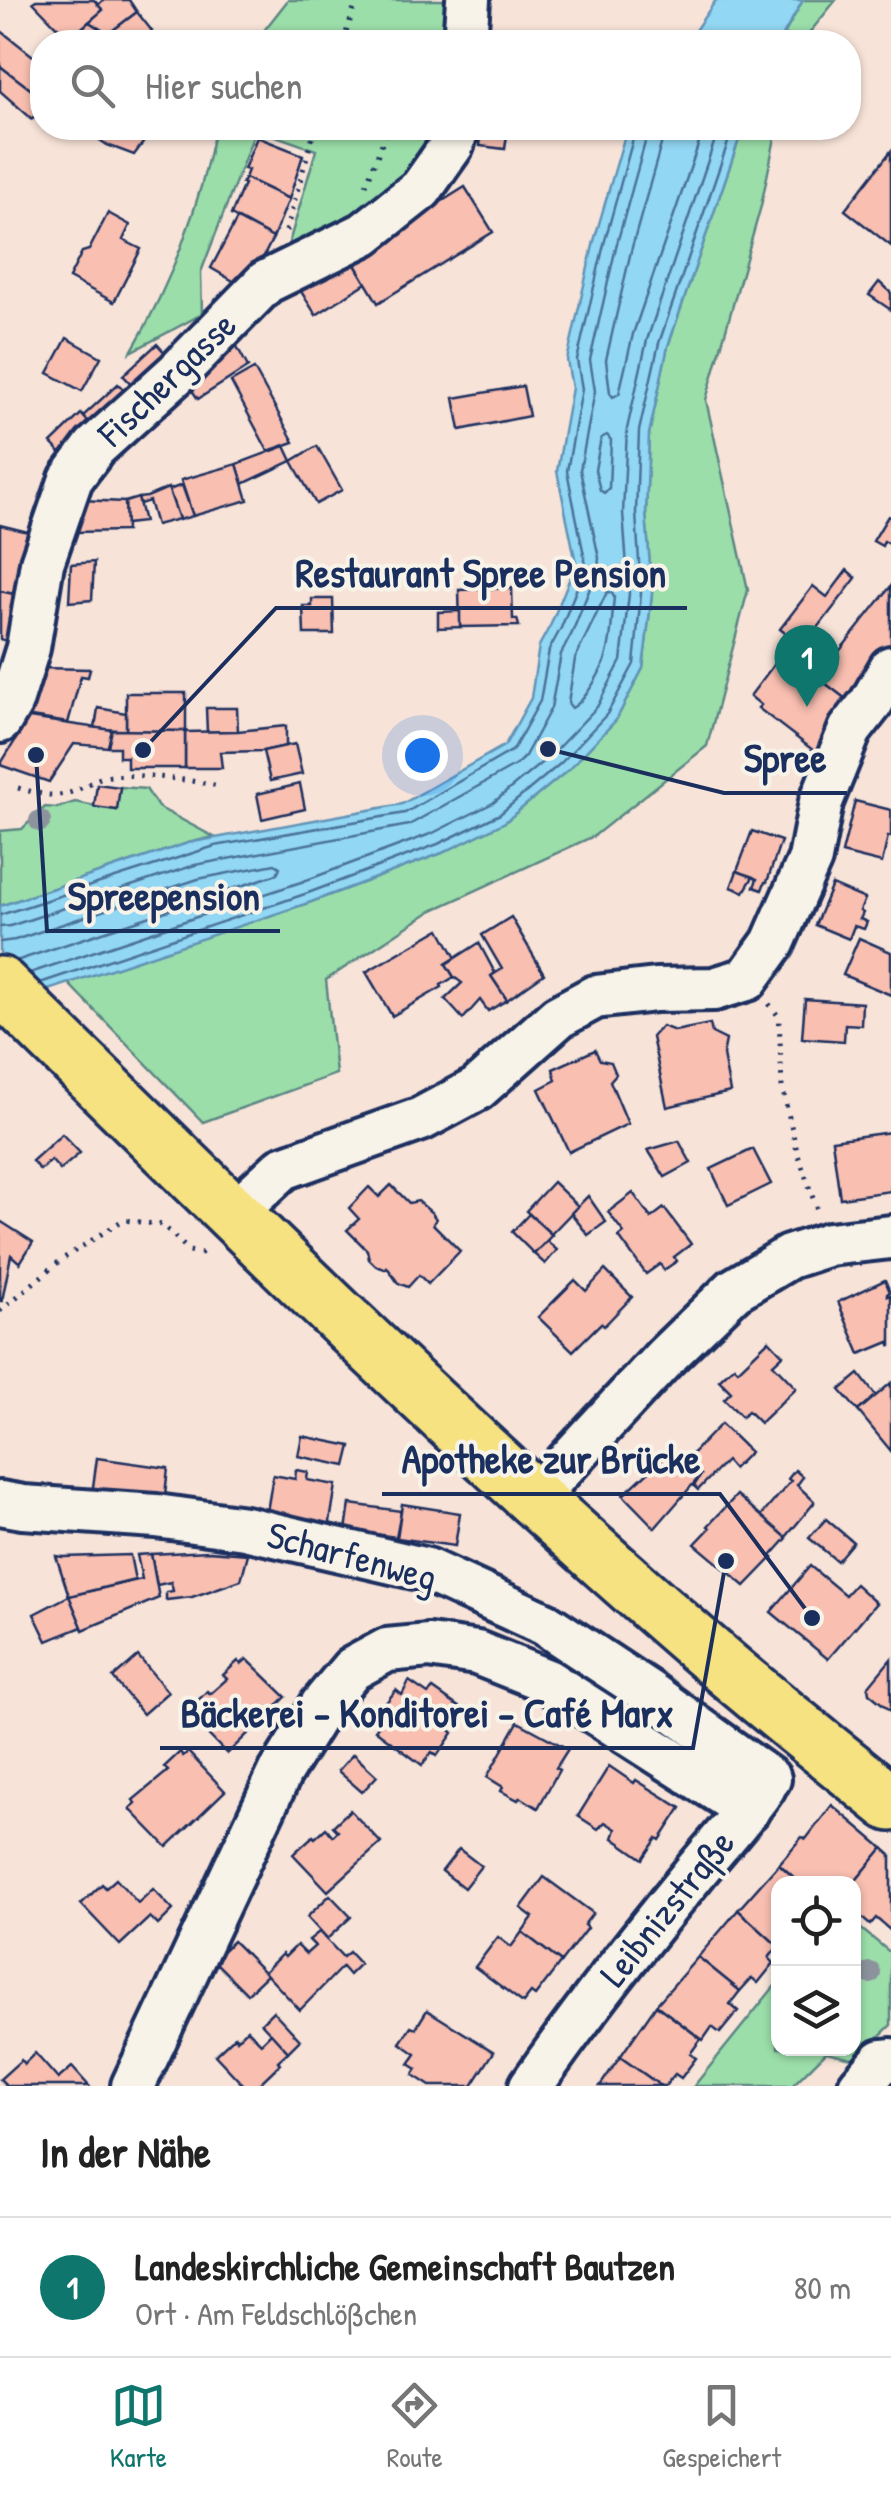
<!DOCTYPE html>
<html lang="de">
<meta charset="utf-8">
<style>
:root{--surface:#fff;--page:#f2f2f2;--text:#222;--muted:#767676;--line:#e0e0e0;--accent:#0f766e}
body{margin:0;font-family:"Patrick Hand",sans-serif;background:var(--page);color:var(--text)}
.controls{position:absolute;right:30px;bottom:30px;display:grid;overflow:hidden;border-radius:20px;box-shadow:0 2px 8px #0004}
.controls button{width:90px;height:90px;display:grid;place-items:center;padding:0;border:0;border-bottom:2px solid var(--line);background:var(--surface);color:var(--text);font:50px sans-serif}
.you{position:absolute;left:422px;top:755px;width:35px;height:35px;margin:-25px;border:8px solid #fff;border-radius:50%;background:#1a73e8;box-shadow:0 0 0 15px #1a73e833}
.badge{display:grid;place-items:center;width:65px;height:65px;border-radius:50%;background:var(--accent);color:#fff;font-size:32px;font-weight:700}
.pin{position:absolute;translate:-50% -82px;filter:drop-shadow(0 2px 5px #0008)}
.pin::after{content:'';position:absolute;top:52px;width:35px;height:30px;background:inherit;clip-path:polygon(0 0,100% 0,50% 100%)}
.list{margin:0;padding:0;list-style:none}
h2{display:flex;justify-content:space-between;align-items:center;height:130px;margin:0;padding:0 40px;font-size:42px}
h2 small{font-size:32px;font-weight:400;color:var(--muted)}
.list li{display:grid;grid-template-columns:65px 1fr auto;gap:30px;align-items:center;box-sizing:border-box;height:140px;padding:0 40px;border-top:2px solid var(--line)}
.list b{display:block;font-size:38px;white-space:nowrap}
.list p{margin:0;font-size:32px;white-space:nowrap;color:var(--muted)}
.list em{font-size:32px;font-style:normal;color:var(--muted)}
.icon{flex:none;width:55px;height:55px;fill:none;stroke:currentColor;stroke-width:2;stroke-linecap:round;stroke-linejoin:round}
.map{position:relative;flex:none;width:891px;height:2086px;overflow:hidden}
.search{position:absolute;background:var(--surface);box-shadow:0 2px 8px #0004;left:30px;right:30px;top:30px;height:110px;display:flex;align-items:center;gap:25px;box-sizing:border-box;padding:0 35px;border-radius:40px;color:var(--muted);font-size:38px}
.sheet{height:270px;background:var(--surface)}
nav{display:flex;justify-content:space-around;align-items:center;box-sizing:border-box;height:140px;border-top:2px solid var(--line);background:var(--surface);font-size:28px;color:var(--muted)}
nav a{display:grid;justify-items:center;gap:5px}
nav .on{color:var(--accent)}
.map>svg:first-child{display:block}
.green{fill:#9bdea9;stroke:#5b8684;stroke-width:2.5}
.water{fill:#92d7f3;stroke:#6294b7;stroke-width:2.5}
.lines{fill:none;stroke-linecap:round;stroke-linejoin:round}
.shore{stroke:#4b729a;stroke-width:2.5}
.building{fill:#f9bfb1;stroke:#1b2f5e;stroke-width:2.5}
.minor-casing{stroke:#1b2f5e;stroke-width:50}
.major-casing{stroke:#1b2f5e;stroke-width:62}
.path{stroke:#1b2f5e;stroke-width:5;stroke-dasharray:2.5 8;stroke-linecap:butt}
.minor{stroke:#f7f3e8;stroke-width:42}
.major{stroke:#f7e281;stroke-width:55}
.tree{fill:#8d939d}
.labels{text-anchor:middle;stroke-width:8;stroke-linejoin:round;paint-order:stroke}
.street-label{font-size:38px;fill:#1b2f5e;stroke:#f7f3e8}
.leader{fill:none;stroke:#1b2f5e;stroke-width:4}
.callout-dot{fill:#1b2f5e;stroke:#f7f3e8;stroke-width:4}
.callout-label{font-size:40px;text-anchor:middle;font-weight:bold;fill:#1b2f5e;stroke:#f7f3e8;stroke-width:8;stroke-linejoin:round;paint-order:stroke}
</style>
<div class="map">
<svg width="891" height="2086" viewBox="0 0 891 2086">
<rect width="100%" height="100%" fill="#f8e3d8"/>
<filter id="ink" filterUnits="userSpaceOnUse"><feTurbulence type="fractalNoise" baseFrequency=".01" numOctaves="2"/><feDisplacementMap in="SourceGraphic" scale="20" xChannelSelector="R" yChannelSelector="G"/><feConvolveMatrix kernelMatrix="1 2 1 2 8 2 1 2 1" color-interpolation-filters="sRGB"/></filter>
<g filter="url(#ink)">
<!-- green -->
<g class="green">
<path d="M288,0H458L456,42H255Z"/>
<path d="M803,0H836L802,42H780Z"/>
<path d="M215,128H440L406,171L355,221L282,267L316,150L256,129L201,272L202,314L131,352C171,284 200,205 215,128Z"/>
<path d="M743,128H777L761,206L706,400L748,590L707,746L594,836L431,911L326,980L336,1074L203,1122L68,983L311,902L442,853L505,822L568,770L616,720L643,668L652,594L646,513L649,434L668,346Z"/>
<path d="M120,787L146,789L158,807L214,837L188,843L0,906V831L22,829L45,807L57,808L75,802L116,810Z"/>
<path d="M854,1923L891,1953V2025L856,2059L826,2052L792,2086H694L778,1982V2048H854Z"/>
</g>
<!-- water -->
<g class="water">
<path d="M716,0H803L779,42H687Z"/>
<path d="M627,128H743L668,346L649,434L646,513L652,594L643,668L616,720L568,770L505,822L442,853L311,902L39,993L0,1004V906L188,843L402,804L505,745L531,698L539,646L551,624L576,563L557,471L572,388L567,360L594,241Z"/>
</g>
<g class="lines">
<!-- shore -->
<g class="shore">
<path d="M664,128L662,141L631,251L606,360L610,393L613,397L619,394L633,334L704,128"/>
<path d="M607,435L611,440L609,488L604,493L600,490L595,470L601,438Z"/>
<path d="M607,592L612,593L614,597C612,615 612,636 607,654C603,670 585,701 572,708L568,703L575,659Z"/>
<path d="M0,915L215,846L405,813L513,750L540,701L549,650L561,628L586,565L567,471L582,389L577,360L604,244L636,128"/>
<path d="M0,927L10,926L195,865L409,825L516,765L525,756L551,708L561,654L572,633L598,568L599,558L580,470L595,391L590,360L616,247L649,128"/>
<path d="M0,942L15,940L198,879L275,864L280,867L277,874L16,961"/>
<path d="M30,973L304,881L433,833L493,803L552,754L597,707L621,661L629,594L623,513L627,429L647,340L719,128"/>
<path d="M40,983L308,893L438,844L500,814L561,763L607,714L634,664L641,594L636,513L639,431L659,343L733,128"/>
</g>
</g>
<!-- building -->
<g class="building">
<path d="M36,0H94L103,10L69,39L33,2Z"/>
<path d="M103,0H129L137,12L108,34L89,22L103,10L98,5Z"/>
<path d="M137,12L152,31L139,42H119L108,34Z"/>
<path d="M89,22L108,34L119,42H73L69,39Z"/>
<path d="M0,30L42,63V98L0,66Z"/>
<path d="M0,66L42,98V106L32,119L0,91Z"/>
<path d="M82,128H154L134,155L107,145Z"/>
<path d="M482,128H508L505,149L480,146Z"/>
<path d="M257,137L303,155L289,199L245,178L248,170L244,169Z"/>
<path d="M891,151V246L845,210Z"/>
<path d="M245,178L289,199L273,238L231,215L244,184L242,183Z"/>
<path d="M465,187L493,232L378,303L351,258Z"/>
<path d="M108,213L130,225L123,240L141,249L114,302L69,278L82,252L89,250Z"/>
<path d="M237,219L273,238L247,289L211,268Z"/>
<path d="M351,258L366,283L316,315L300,290Z"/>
<path d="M879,282L891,293V310L869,295Z"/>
<path d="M67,338L101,357L82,391L48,373Z"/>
<path d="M233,339L248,367L198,399L187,383Z"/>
<path d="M157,344L176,365L142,396L123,375Z"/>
<path d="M254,369L294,442L268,451L231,382Z"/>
<path d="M118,384L135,401L99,434L83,416Z"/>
<path d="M523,386L529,416L460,430L454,398Z"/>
<path d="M81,414L99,434L69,462L51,443Z"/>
<path d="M285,446L292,461L243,484L237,464Z"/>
<path d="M317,446L342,490L316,504L292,461Z"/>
<path d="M237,464L248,500L193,516L181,480Z"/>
<path d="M182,485L193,516L179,520L169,490Z"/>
<path d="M168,488L179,519L156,525L149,501L140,504L138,498L147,497Z"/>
<path d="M138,498L144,522L125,524V502Z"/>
<path d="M80,500L125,502L126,531L73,532Z"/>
<path d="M888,516L891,518V545L884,541L882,546L873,541Z"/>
<path d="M0,525L36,534L22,596L0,591Z"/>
<path d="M94,562L92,600L69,602L71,564Z"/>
<path d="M847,570L856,578L811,637L802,630L794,640L780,629L813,586L827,597Z"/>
<path d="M891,586V647L855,706L818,678Z"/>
<path d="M512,588L513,619H517L519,626L460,627L459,590Z"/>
<path d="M0,591L22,596L10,642L0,639Z"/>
<path d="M312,599H333L334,634H304L303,606H312Z"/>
<path d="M460,611V627L438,628V612Z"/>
<path d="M778,659L790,668L796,661L855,706L818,754L758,708L761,705L750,696Z"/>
<path d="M40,668L90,669L88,677L81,676L68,723L25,716Z"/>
<rect x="126" y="693" width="60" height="38"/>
<path d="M98,708L126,713V731L95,728Z"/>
<path d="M206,708H237L238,731L207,732Z"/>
<path d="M29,718L112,730L108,747L74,744L49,782L0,765Z"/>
<path d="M286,726V746L263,751L220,752L222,768H185V732L238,731Z"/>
<path d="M112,730L185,731V768H127V757H119V747H108Z"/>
<path d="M295,744L302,774L270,781L263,751Z"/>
<path d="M97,784L120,787L117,810L94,807Z"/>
<path d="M300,784L305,809L262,819L257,794Z"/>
<path d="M855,801L891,810V837L888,836L882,863L842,853Z"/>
<path d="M752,831L781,841L767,882H765L762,890L754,887L757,879L737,871Z"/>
<path d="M737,871L753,877L744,892L731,887Z"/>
<path d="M832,885L865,899L860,911L863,913L860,919L867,922L864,929L854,926L849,939L815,925Z"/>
<path d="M511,917L544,974L507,1000L491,976L502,969L482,935Z"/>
<path d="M440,929L456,958L446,964L454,977L441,985L442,987L392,1016L366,972Z"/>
<path d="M859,938L891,952V995L843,975Z"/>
<path d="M479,943L495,973L491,976L507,1000L488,1011L480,1000L463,1019L445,999L462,983L454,977L446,964Z"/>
<path d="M805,999L862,1003L861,1025L845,1024L844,1041L802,1038Z"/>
<path d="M710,1024L712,1033L726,1040L723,1055L730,1092L667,1107L652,1037L662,1026L675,1031Z"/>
<path d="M595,1050L600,1060L611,1062L616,1074L610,1081L628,1124L569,1152L539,1089L556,1080L553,1069Z"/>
<path d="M891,1132V1191L840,1198L832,1140Z"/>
<path d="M62,1134L80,1153L60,1170L51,1160L40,1170L32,1161Z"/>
<path d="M679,1141L691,1163L665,1177L648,1150Z"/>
<path d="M753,1149L771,1184L728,1205L711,1169Z"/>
<path d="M553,1182L578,1206L551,1234L526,1211Z"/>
<path d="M391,1185L409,1203L418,1201L432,1213L436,1219L433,1224L460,1251L428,1284L419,1275L408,1287L398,1283L387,1267L385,1269L376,1266L369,1259L367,1250L347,1230L359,1219L349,1208L369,1187L379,1197Z"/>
<path d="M633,1193L651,1218L664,1208L691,1244L674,1257L677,1261L664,1270L660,1264L646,1274L619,1237L624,1233L608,1212Z"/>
<path d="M588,1196L606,1222L588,1235L571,1213Z"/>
<path d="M529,1214L552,1235L534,1254L512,1232Z"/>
<path d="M0,1221L33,1242L20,1263L11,1255L2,1301H0Z"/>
<path d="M547,1241L557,1250L545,1264L534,1254Z"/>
<path d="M605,1270L632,1297L604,1326L601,1323L573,1351L538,1317L575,1280L586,1291Z"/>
<path d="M885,1280L890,1292L887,1294L888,1296L891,1295V1347L889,1342L860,1354L838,1302Z"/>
<path d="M769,1340L783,1355L773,1364L796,1388L760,1423L748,1411L742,1417L724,1399L731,1392L719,1380L734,1366L738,1370Z"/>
<path d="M859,1374L876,1396L858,1411L840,1390Z"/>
<path d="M891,1383V1451L858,1411Z"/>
<path d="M721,1424L750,1452L733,1469L726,1461L698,1490L694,1486L701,1475L685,1461Z"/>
<path d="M302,1436L351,1446L346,1466L298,1456Z"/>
<path d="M672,1450L701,1475L655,1528L623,1495Z"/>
<path d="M97,1458L168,1468L164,1504L92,1494Z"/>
<path d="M296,1470L308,1472L307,1480L336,1485L329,1528L266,1518L273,1475L295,1479Z"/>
<path d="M795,1470L803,1477L797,1485L814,1501V1503L786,1537L761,1516L791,1481L788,1479Z"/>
<path d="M737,1495L787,1538L771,1556L773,1557L745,1586L695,1544L710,1528L708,1526Z"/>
<path d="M350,1504L401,1511L396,1537L346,1530Z"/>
<path d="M402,1504L460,1513L455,1546L397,1538Z"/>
<path d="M826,1519L853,1542L837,1561L809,1538Z"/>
<path d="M209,1551L248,1554L241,1580L192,1597L166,1600V1592L173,1591L171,1582L157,1585L151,1554Z"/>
<path d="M151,1554L159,1598L83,1630L69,1596L142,1579L137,1555Z"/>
<path d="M130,1555L135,1580L69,1596L56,1556L63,1557Z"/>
<path d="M810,1566L845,1595L855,1584L876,1603L828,1659L771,1612Z"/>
<path d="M69,1596L82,1627L47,1641L34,1614Z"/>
<path d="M138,1656L168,1692L143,1714L113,1678Z"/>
<path d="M247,1659L286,1697L227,1754L189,1715L194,1710L192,1707L207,1691L210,1694L227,1679L223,1675L238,1661L241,1664Z"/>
<path d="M891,1659V1711L869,1693L868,1687Z"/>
<path d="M409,1681L428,1694L433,1689L463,1710L449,1729L453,1733L437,1756L432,1752L422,1765L375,1730L392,1709L385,1704L396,1690L402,1695Z"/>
<path d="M518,1722L568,1749L556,1768L559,1770L538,1808L520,1797L518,1800L501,1791L503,1787L487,1777Z"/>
<path d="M180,1752L183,1756L188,1752L225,1791L167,1847L130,1809L136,1803L133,1800L168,1771L164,1767Z"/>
<path d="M353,1754L377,1776L362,1792L338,1771Z"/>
<path d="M609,1766L634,1783L636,1780L681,1808L660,1840L657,1838L643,1859L613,1838L616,1829L605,1822L598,1829L578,1816Z"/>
<path d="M832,1805L883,1848L853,1884H801L779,1864L802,1837L806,1839Z"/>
<path d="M350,1810L381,1843L328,1891L293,1854L313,1836L315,1838L326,1828L333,1836L338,1831L333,1826Z"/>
<path d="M883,1848L891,1855V1931L876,1918L870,1925L854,1911L857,1904L854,1901L853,1884Z"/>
<path d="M459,1849L481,1866L464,1888L442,1871Z"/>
<path d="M779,1864L801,1884H778V1946L738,1910Z"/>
<path d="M544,1877L593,1913L584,1925L587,1928L561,1962L522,1932L533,1917L521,1908Z"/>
<path d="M116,1879L138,1903L153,1889L173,1910L158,1925L150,1917L120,1945L81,1904L102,1884L106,1888Z"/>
<path d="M330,1895L351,1917L327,1939L307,1917Z"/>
<path d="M738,1910L778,1946L769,1958L774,1963L758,1983L752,1978L740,1991L698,1957Z"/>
<path d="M319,1932L343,1957L349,1952L360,1964L349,1975L342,1967L300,2010L264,1972L282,1954L285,1957L297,1945L306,1954L315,1946L309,1940Z"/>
<path d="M522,1932L561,1962L535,1996L531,1993L523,2003L475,1967L498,1937L511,1947Z"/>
<path d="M233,1941L267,1975L247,1994L213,1960Z"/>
<path d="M698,1957L740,1991L730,2004L738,2011L720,2033L712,2027L703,2040L656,2005Z"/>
<path d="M656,2005L701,2039L690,2054L696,2058L681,2078L675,2074L665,2086H661L620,2057Z"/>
<path d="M427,2010L494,2052L472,2086H430L413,2075L417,2069L409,2064L416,2054L400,2043L411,2026L416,2028Z"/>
<path d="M273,2011L300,2040L288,2052L261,2023Z"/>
<path d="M247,2029L261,2043L271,2033L288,2052L278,2061L280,2064L257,2086H244L215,2055L235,2036L237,2039Z"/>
<path d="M35,2053L58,2079L72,2067L89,2086H7L0,2079L21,2060L24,2064Z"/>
<path d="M620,2057L661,2086H600Z"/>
</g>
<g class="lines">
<!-- minor casing -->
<g class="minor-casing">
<g id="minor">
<path d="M465,42L468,0"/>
<path d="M0,721L11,702L28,648L42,563L71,479L95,447L178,372L266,282L364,234L421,189L452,145L457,128"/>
<path d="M233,1214L283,1168L421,1119L477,1089L558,1017L595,997L656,990L714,989L747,979L773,943L810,859L821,802L850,730L871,703L891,668"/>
<path d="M535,1497L665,1357L734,1290L789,1257L829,1244L891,1237"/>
<path d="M0,1503L23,1507L156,1516L245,1528L427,1570L545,1624L648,1692L769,1779"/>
<path d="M133,2086L280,1773L322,1705L352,1669L387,1650L429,1646L477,1653L547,1681L748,1810"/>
<path d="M531,2086C581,2014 635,1945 691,1877C715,1847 742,1819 764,1787"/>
<path d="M860,2086L882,2061L891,2060"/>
</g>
</g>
<!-- major casing -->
<g class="major-casing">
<path id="major" d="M0,985C233,1215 467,1446 715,1659C773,1709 832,1755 891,1803"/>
</g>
<!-- path -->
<g class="path">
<path d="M343,42L357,0"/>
<path d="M366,185L388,128"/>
<path d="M286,231L315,128"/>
<path d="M18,788C41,794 56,800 79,789C86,786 93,781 100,778C122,771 194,780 218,786"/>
<path d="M769,1004L779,1017L782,1087L797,1151L817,1210"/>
<path d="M0,1311L61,1260L123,1220L163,1225L189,1251L201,1253L205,1250L204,1246"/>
</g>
<!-- minor -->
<use href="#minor" class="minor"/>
<!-- major -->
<use href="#major" class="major"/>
</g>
<!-- trees -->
<g class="tree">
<circle cx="40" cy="821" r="11"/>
<circle cx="870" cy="1973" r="11"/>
</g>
</g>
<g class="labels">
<!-- street labels -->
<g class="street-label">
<text transform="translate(167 379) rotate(-44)" y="13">Fischergasse</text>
<text transform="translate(352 1556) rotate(15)" y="13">Scharfenweg</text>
<text transform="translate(667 1908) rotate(-51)" y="13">Leibnizstraße</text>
</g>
</g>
<!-- callouts -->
<path class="leader" d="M143 750L276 608H687M548 749L724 793H847M36 755L47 931H280M812 1618L720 1494H382M726 1561L693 1748H160"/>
<g class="callout-dot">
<circle cx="143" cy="750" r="10"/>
<circle cx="548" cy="749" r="10"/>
<circle cx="36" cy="755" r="10"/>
<circle cx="812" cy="1618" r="10"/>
<circle cx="726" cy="1561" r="10"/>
</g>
<g class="callout-label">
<text x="481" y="587">Restaurant Spree Pension</text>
<text x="785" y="772">Spree</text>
<text x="164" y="910">Spreepension</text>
<text x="551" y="1473">Apotheke zur Brücke</text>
<text x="427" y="1727">Bäckerei - Konditorei - Café Marx</text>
</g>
</svg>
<div class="controls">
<button><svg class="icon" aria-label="locate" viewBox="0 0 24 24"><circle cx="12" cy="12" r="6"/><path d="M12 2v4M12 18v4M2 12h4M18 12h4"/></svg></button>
<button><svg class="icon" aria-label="layers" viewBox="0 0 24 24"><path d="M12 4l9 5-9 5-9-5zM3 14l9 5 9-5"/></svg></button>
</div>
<div class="you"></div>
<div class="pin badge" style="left:807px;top:707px">1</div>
<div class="search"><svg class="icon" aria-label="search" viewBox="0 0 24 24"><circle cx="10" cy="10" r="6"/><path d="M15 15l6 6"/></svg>Hier suchen</div>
</div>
<section class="sheet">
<h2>In der Nähe<small></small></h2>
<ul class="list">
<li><span class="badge">1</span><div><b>Landeskirchliche Gemeinschaft Bautzen</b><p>Ort · Am Feldschlößchen</p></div><em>80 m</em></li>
</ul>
</section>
<nav>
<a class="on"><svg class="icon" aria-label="map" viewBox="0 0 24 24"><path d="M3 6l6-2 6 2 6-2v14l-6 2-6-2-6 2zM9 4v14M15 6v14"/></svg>Karte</a>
<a><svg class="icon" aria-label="directions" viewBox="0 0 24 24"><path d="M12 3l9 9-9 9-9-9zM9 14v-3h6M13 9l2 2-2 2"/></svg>Route</a>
<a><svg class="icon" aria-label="saved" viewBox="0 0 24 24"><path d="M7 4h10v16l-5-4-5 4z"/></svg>Gespeichert</a>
</nav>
